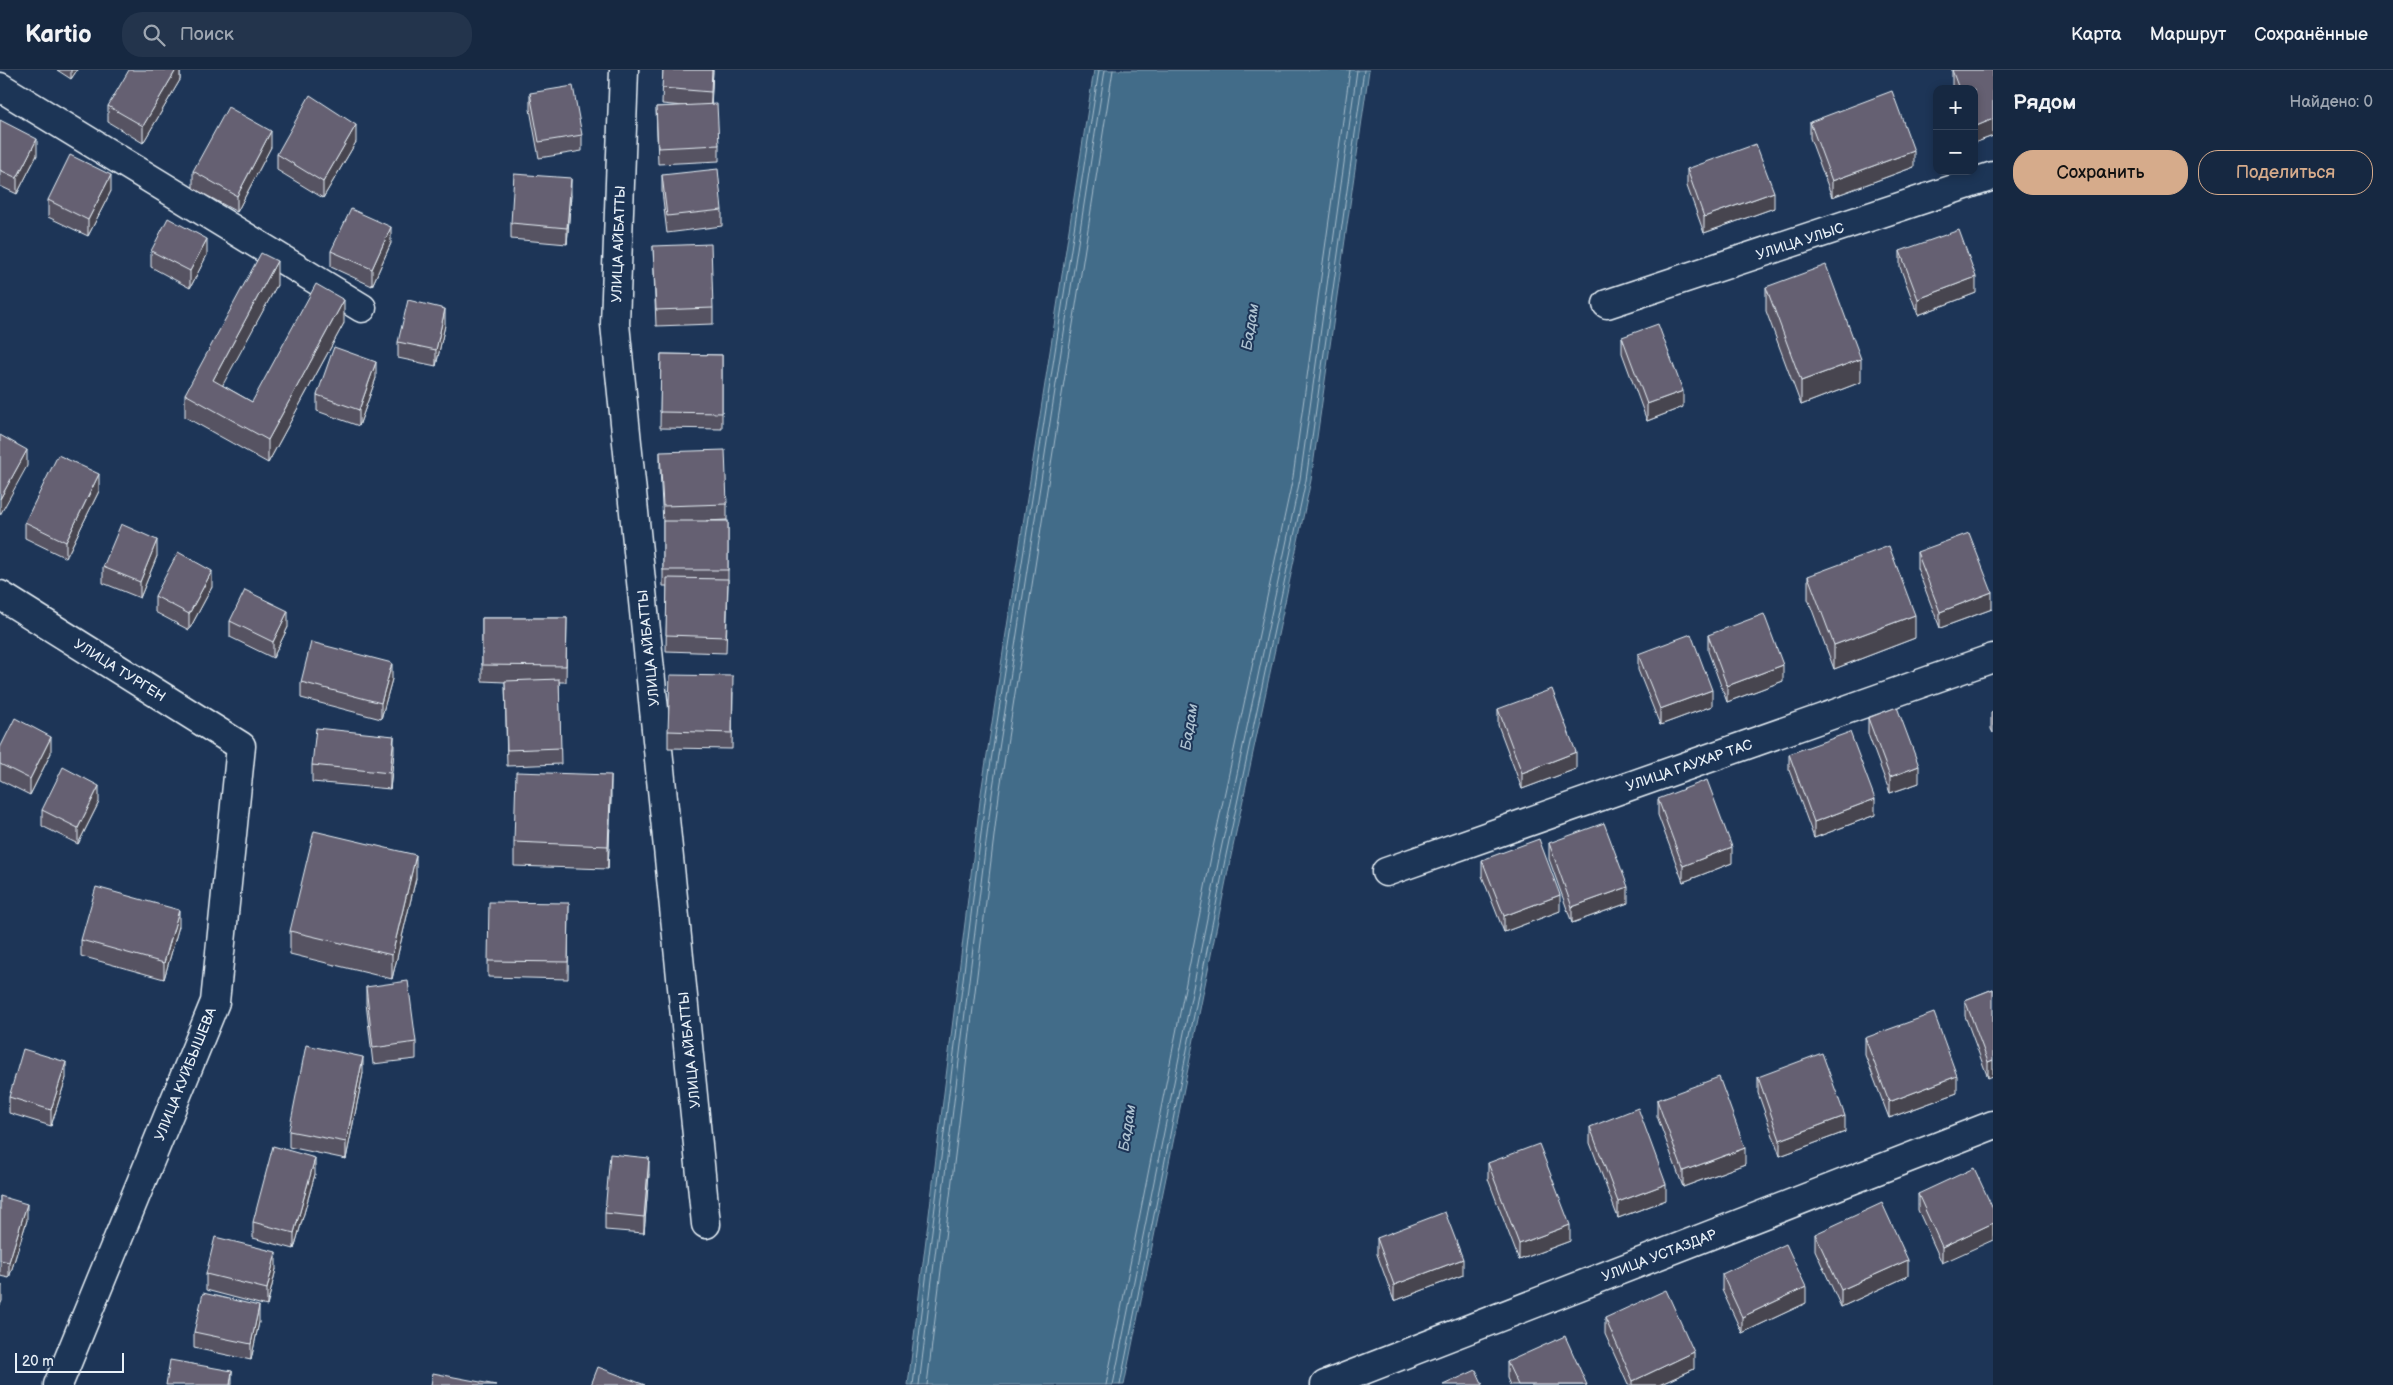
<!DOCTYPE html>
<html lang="ru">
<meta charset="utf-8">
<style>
:root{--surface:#162841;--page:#23344c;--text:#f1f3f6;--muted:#9ea6b1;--line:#35445a;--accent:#d6ab8b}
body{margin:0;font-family:"Balsamiq Sans",sans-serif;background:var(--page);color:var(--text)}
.controls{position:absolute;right:15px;top:15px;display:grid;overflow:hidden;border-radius:10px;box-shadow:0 2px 8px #0003}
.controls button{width:45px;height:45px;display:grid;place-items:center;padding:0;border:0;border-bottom:1px solid var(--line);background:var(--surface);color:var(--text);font:25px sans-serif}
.scale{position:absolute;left:15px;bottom:12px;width:109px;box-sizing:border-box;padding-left:5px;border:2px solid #e8f1f8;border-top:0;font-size:14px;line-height:18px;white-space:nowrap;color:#e8f1f8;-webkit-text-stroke:4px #1d3557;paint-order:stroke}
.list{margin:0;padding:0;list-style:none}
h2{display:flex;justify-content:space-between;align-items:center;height:65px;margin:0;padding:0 20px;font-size:21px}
h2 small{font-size:16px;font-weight:400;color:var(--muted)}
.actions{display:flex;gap:10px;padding:15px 20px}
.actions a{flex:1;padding:11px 0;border:1px solid var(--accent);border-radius:20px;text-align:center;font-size:18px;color:var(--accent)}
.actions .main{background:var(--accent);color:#111}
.icon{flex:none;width:28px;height:28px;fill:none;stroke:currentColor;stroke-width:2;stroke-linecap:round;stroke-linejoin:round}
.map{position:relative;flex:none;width:1993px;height:1315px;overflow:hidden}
header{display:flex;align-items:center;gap:30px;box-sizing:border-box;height:70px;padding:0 25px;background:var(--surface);border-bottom:1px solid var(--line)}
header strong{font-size:24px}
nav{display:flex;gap:28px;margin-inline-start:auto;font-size:18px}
.search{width:350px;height:45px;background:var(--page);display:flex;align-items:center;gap:12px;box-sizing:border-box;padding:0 18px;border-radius:20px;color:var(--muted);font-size:19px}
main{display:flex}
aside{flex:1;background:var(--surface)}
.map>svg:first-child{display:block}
.water{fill:#426c89;stroke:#84a1b5}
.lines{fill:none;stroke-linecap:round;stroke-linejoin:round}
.shore{stroke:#a6bccc;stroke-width:1}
.minor-casing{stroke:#e8f1f8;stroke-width:31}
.minor{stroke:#1d3557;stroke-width:28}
.wall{fill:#575362;stroke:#e8f1f8}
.shaded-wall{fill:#474450;stroke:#e8f1f8}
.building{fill:#656172;stroke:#e8f1f8}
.labels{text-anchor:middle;stroke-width:4;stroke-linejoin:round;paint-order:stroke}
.street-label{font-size:14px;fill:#e8f1f8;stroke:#1d3557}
.water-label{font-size:15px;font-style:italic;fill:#aec2d1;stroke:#1d3557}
</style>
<header>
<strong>Kartio</strong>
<div class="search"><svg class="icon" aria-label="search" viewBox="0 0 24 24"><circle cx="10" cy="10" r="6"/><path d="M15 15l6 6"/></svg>Поиск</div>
<nav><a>Карта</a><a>Маршрут</a><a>Сохранённые</a></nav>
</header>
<main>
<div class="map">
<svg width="1993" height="1315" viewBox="0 0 1993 1315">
<rect width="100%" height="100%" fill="#1d3557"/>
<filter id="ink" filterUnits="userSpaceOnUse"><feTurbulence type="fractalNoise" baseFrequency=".02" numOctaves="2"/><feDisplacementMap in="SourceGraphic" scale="10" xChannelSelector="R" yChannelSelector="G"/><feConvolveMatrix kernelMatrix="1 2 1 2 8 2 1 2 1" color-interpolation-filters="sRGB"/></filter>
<g filter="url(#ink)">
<!-- water -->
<path class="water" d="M1094,0H1369L1311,410L1231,786L1124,1315H908L981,723Z"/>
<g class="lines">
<!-- shore -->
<g class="shore">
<path d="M913,1315L986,723L1099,0"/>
<path d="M919,1315L992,724L1105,0"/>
<path d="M927,1315L999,725L1113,0"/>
<path d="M1106,1315L1212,782L1293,407L1350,0"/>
<path d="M1113,1315L1220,784L1300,409L1357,0"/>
<path d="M1120,1315L1226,785L1306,410L1364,0"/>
</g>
<!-- minor casing -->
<g class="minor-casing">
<g id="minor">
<path d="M624,0L615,254L706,1154"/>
<path d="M0,17L362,238"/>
<path d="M1607,234L1993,106"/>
<path d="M0,525L241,676L215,932L58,1315"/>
<path d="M1386,802L1993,588"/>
<path d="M1325,1315L1993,1055"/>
</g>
</g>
<!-- minor -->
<use href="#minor" class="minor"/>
</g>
<!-- wall -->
<g class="wall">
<path d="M57,0H77L71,9Z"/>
<path d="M180,0V10L143,73L108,52V36Z"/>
<path d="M663,0H713L711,34L719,75V91L658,94L656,37L683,36L662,34Z"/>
<path d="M1952,0H1993V66L1974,73V19H1953L1952,17Z"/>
<path d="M530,23L582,65V81L539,88L530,39Z"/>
<path d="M0,50L37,85L17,124L0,116Z"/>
<path d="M1810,52L1914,97L1832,127L1810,68Z"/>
<path d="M356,72L323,128L277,100V84Z"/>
<path d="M271,77L237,142L193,118V101Z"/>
<path d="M1687,99L1774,138L1704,163L1687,116Z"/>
<path d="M662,105L722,140V156L667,163L662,121Z"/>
<path d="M111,121L88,166L48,147V130Z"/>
<path d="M571,125L567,174L511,169V153Z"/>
<path d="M391,173L372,216L331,197V181Z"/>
<path d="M653,176L713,238V254L656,256Z"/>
<path d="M151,181L207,185L190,218L151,197Z"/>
<path d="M1900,181L1976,223L1918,245L1900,197Z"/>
<path d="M277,215L222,315L252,332L344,253L268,393L185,347V324Z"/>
<path d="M1766,217L1861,312L1801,335L1766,241Z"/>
<path d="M445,255L436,296L398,288V272Z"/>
<path d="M1622,267L1683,337L1647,351L1622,283Z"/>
<path d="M661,284L722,285V359L660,358Z"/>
<path d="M376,308L359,356L317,341V325Z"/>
<path d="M660,382L727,434V450L706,451H728V516L726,583L666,581L667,516H663V453L660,398Z"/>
<path d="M99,421L66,488L25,468V452Z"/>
<path d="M1917,482L1992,539L1940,558L1917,498Z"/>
<path d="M157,486L140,528L103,513V497Z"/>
<path d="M1808,506L1915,568L1834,599L1808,529Z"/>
<path d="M212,517L189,560L155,542V526Z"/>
<path d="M482,548H567L566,612H559L561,694L507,696L505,612L482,611Z"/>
<path d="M230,551L288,557L273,588L230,567Z"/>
<path d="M1708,565L1783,611L1727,632L1708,581Z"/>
<path d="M1638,584L1712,636L1660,655L1638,600Z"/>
<path d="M392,609L381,649L301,628V612Z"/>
<path d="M733,622L732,679L668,678V661Z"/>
<path d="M1498,639L1576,699L1522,719L1498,655Z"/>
<path d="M1993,642V663L1991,659V643Z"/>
<path d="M1868,648L1919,713L1890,723L1868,664Z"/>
<path d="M0,678L51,683L30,725L0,710Z"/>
<path d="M394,682L390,719L312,712V695Z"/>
<path d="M1789,684L1875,745L1814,768L1789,700Z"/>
<path d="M611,728L608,799L514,796V772Z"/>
<path d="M1658,729L1732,793L1683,812L1658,745Z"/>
<path d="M99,732L78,774L42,756V740Z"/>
<path d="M1549,773L1628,833L1572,853L1549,789Z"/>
<path d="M1482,790L1560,841L1504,862L1482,806Z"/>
<path d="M416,808L392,909L290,884V861Z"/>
<path d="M569,833L568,909L488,907V891Z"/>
<path d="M179,856L164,909L81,886V870Z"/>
<path d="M366,917L416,972V989L373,994L366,933Z"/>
<path d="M1993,919L1988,1008L1965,946V930Z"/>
<path d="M1865,968L1957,1023L1889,1048L1865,985Z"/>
<path d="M363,1003L346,1089L289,1077V1061Z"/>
<path d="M1758,1007L1845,1062L1780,1086L1758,1023Z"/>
<path d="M66,1008L51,1056L9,1043V1027Z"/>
<path d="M1657,1030L1745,1094L1683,1117L1657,1046Z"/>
<path d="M1590,1057L1666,1130L1618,1148L1590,1073Z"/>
<path d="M1488,1093L1570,1171L1519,1190L1488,1109Z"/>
<path d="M315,1104L294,1179L253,1168V1152Z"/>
<path d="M649,1104L644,1163L605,1160V1143Z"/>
<path d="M1918,1124L1993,1139L1942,1193L1918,1140Z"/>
<path d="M0,1126L27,1150L9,1208L0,1206Z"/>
<path d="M1815,1164L1908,1206L1841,1237L1815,1180Z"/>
<path d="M1377,1168L1463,1205L1394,1231L1377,1184Z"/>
<path d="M276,1199L267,1236L206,1220V1204Z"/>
<path d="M1722,1204L1806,1233L1742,1263L1722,1220Z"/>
<path d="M1605,1248L1694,1299L1659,1315H1628L1605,1264Z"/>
<path d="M259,1252L251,1290L194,1278V1262Z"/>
<path d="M1507,1292L1587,1315H1510L1507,1308Z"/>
</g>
<!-- shaded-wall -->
<g class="shaded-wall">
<path d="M71,0H77L71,9Z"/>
<path d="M176,0H180V10L143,73V56Z"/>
<path d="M712,0H713L711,38V22Z"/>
<path d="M1993,49V66L1974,73V57Z"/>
<path d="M356,55V72L323,128V112Z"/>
<path d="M271,61V77L237,142V126Z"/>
<path d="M37,69V85L17,124V108Z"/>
<path d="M1914,81V97L1832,127V111Z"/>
<path d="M111,105V121L88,166V150Z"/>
<path d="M571,108V125L567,174V158Z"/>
<path d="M1774,122V138L1704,163V147Z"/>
<path d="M391,157V173L372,216V199Z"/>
<path d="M207,169V185L190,218V201Z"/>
<path d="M277,191V215L213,333V310Z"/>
<path d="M1976,207V223L1918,245V229Z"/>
<path d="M344,230V253L268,393V370Z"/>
<path d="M445,239V255L436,296V280Z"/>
<path d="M1861,289V312L1801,335V311Z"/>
<path d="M376,292V308L359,356V340Z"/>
<path d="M1683,321V337L1647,351V334Z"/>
<path d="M27,380V396L0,445V429Z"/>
<path d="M99,404V421L66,488V472Z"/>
<path d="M157,470V486L140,528V512Z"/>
<path d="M212,501V517L189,560V544Z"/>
<path d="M1992,522V539L1940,558V542Z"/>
<path d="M288,541V557L273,588V572Z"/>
<path d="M1915,545V568L1834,599V575Z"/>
<path d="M392,593V609L381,649V633Z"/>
<path d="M1783,595V611L1727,632V616Z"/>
<path d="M1712,620V636L1660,655V639Z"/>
<path d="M394,666V682L390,719V703Z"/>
<path d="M51,667V683L30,725V709Z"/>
<path d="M1576,682V699L1522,719V703Z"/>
<path d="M1919,696V713L1890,723V707Z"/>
<path d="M611,705V728L608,799V776Z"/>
<path d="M99,716V732L78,774V758Z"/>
<path d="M1875,729V745L1814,768V752Z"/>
<path d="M1732,777V793L1683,812V796Z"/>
<path d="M416,785V808L392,909V885Z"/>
<path d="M1628,817V833L1572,853V837Z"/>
<path d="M1560,825V841L1504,862V846Z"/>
<path d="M179,840V856L164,909V893Z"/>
<path d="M363,987V1003L346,1089V1072Z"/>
<path d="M1993,990V1006L1988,1008V992Z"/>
<path d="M66,992V1008L51,1056V1040Z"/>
<path d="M1957,1006V1023L1889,1048V1032Z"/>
<path d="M1845,1046V1062L1780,1086V1070Z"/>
<path d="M1745,1078V1094L1683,1117V1101Z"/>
<path d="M315,1088V1104L294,1179V1163Z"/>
<path d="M649,1088V1104L644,1163V1147Z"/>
<path d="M1666,1114V1130L1618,1148V1132Z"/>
<path d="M27,1134V1150L9,1208V1192Z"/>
<path d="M1993,1153V1170L1942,1193V1177Z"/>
<path d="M1570,1155V1171L1519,1190V1174Z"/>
<path d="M276,1182V1199L267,1236V1219Z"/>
<path d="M1463,1189V1205L1394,1231V1215Z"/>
<path d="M1908,1190V1206L1841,1237V1220Z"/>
<path d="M2,1215V1231L0,1235V1219Z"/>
<path d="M1806,1217V1233L1742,1263V1247Z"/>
<path d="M259,1236V1252L251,1290V1274Z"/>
<path d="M1694,1282V1299L1659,1315H1633V1311Z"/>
<path d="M232,1301V1315H230Z"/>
</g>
<!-- building -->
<g class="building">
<path d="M129,0H176L143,56L108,36Z"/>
<path d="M663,0H712L711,22L662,18Z"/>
<path d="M1952,0H1993V49L1974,57V19H1959Z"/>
<path d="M573,16L582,65L539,72L530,23Z"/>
<path d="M1892,21L1914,81L1832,111L1810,52Z"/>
<path d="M310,25L356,55L323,112L277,84Z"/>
<path d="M717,34L719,75L658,78L656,37Z"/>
<path d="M228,37L271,61L237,126L193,101Z"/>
<path d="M0,50L37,69L17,108L0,100Z"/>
<path d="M1756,74L1774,122L1704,147L1687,99Z"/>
<path d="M70,85L111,105L88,150L48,130Z"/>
<path d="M718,99L722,140L667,146L662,105Z"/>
<path d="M514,104L571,108L567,158L511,153Z"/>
<path d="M351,139L391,157L372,199L331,181Z"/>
<path d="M168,148L207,169L190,201L151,181Z"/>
<path d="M1959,160L1976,207L1918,229L1900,181Z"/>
<path d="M711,174L713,238L656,240L653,176Z"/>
<path d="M261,183L277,191L213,310L252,332L316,214L344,230L268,370L185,324Z"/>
<path d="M1826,195L1861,289L1801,311L1766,217Z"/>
<path d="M408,230L445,239L436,280L398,272Z"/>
<path d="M1658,254L1683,321L1647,334L1622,267Z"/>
<path d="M334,277L376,292L359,340L317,325Z"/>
<path d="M661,284L722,285V343L660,342Z"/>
<path d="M0,365L27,380L0,429Z"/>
<path d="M725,380L727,434L663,436L660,382Z"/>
<path d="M58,385L99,404L66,472L25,452Z"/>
<rect x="663" y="451" width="65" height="49"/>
<path d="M121,454L157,470L140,512L103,497Z"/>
<path d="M1969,463L1992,522L1940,542L1917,482Z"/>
<path d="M1889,476L1915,545L1834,575L1808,506Z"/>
<path d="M178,482L212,501L189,544L155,526Z"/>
<path d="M667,508L728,509L726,567L666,565Z"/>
<path d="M245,520L288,541L273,572L230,551Z"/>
<path d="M1764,544L1783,595L1727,616L1708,565Z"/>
<path d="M482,548H567L566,596L482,595Z"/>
<path d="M1691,564L1712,620L1660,639L1638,584Z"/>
<path d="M311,572L392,593L381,633L301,612Z"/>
<path d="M670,605L733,606L732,663L668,661Z"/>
<path d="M559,609L561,678L507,680L505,611Z"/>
<path d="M1552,619L1576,682L1522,703L1498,639Z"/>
<path d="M1897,637L1919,696L1890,707L1868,648Z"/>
<path d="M15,648L51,667L30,709L0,694V678Z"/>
<path d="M316,658L394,666L390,703L312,695Z"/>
<path d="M1850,662L1875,729L1814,752L1789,684Z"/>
<path d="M63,697L99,716L78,758L42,740Z"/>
<path d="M516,702L611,705L608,776L514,772Z"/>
<path d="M1707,710L1732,777L1683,796L1658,729Z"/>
<path d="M1604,753L1628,817L1572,837L1549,773Z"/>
<path d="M314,761L416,785L392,885L290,861Z"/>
<path d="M1539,769L1560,825L1504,846L1482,790Z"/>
<path d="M96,817L179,840L164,893L81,870Z"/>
<path d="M489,832L569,833L568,892L488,891Z"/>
<path d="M408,911L416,972L373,978L366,917Z"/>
<path d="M1993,919V990L1988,992L1965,930Z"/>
<path d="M1934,943L1957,1006L1889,1032L1865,968Z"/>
<path d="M306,975L363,987L346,1072L289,1061Z"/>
<path d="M23,979L66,992L51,1040L9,1027Z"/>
<path d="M1822,983L1845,1046L1780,1070L1758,1007Z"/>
<path d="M1719,1007L1745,1078L1683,1101L1657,1030Z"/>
<path d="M1638,1038L1666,1114L1618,1132L1590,1057Z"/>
<path d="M1539,1074L1570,1155L1519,1174L1488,1093Z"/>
<path d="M273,1076L315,1088L294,1163L253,1152Z"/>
<path d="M610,1084L649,1088L644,1147L605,1143Z"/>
<path d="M1974,1098L1993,1139V1153L1942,1177L1918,1124Z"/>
<path d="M0,1126L27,1134L9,1192L0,1190Z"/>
<path d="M1882,1133L1908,1190L1841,1220L1815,1164Z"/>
<path d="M1445,1142L1463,1189L1394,1215L1377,1168Z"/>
<path d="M215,1167L276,1182L267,1219L206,1204Z"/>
<path d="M1786,1174L1806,1217L1742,1247L1722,1204Z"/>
<path d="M1666,1220L1694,1282L1633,1311L1605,1248Z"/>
<path d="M203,1223L259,1236L251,1274L194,1262Z"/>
<path d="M1565,1266L1587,1315H1518L1507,1292Z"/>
<path d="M170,1290L232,1301L230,1315H166Z"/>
<path d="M598,1297L645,1315H591Z"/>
<path d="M1476,1300L1483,1315H1443Z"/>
<path d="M433,1303L496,1315H431Z"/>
</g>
</g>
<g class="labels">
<!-- street labels -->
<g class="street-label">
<text transform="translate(1800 171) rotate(-18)" y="5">УЛИЦА УЛЫС</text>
<text transform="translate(618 174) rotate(-88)" y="5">УЛИЦА АЙБАТТЫ</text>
<text transform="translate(648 578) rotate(-96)" y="5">УЛИЦА АЙБАТТЫ</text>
<text transform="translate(120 600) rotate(32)" y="5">УЛИЦА ТУРГЕН</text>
<text transform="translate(1689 695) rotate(-19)" y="5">УЛИЦА ГАУХАР ТАС</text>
<text transform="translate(689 980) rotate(-96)" y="5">УЛИЦА АЙБАТТЫ</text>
<text transform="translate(185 1004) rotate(-68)" y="5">УЛИЦА КУЙБЫШЕВА</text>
<text transform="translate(1659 1185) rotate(-21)" y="5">УЛИЦА УСТАЗДАР</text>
</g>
<!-- water labels -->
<g class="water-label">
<text transform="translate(1250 257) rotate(-81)" y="5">Бадам</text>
<text transform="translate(1189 657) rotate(-81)" y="5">Бадам</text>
<text transform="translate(1127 1058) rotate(-81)" y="5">Бадам</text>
</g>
</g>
</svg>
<div class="controls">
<button>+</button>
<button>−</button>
</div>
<div class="scale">20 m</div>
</div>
<aside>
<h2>Рядом<small>Найдено: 0</small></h2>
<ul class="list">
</ul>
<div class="actions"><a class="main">Сохранить</a><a>Поделиться</a></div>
</aside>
</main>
